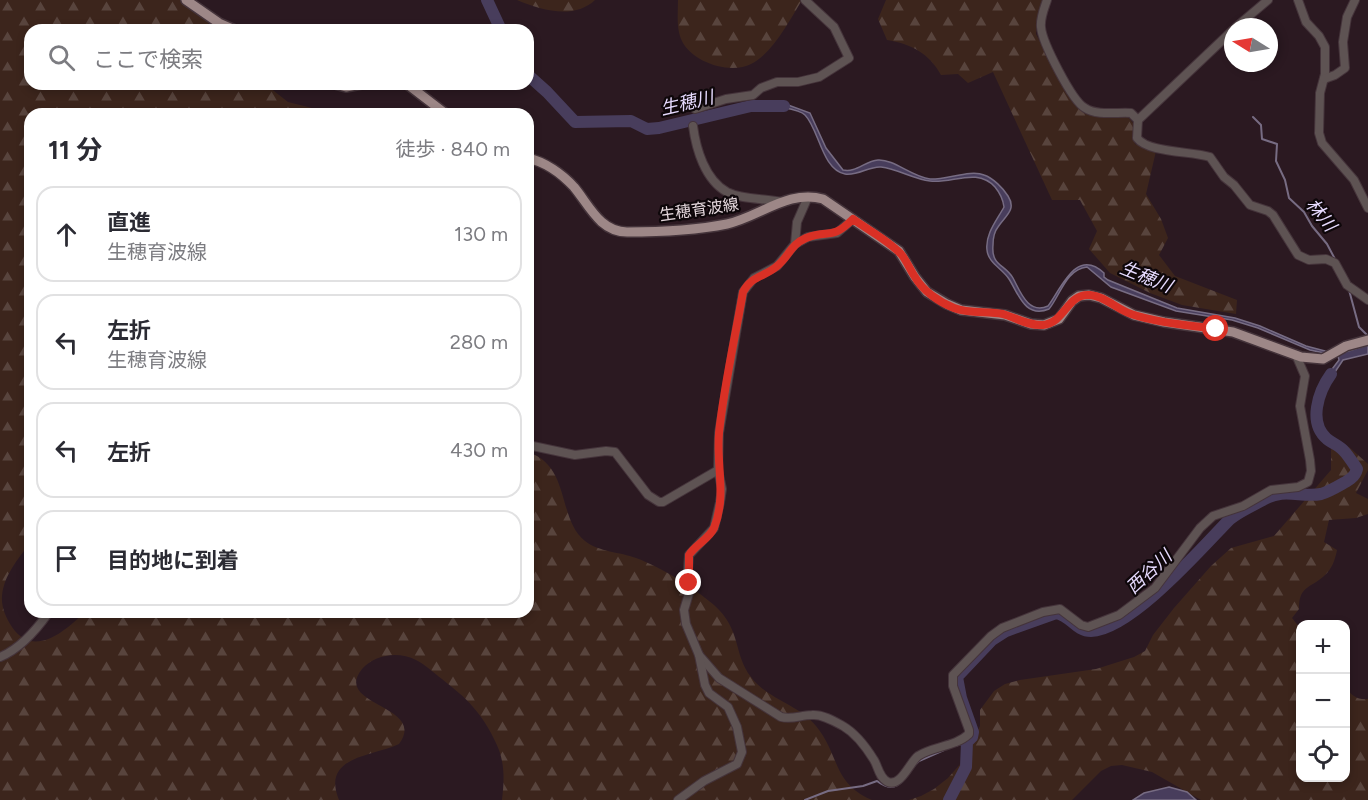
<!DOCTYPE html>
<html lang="ja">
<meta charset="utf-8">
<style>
:root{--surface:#fff;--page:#f2f2f3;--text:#2b2b33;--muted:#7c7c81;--line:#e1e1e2}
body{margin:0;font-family:Figtree,"Noto Sans JP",sans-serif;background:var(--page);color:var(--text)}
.controls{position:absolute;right:18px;bottom:18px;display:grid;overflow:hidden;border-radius:12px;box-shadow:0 3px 9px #0003}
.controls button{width:54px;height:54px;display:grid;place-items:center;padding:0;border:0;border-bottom:2px solid var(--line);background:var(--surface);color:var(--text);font:30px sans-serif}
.compass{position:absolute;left:1224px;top:18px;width:54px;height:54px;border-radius:50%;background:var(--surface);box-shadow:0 3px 9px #0003;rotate:281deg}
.stop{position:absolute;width:18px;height:18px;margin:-14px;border:4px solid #d93025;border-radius:50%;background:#fff}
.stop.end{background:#d93025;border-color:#fff;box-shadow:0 2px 6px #0008}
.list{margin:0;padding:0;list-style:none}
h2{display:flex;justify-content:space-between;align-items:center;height:78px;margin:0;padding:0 24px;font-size:26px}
h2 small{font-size:20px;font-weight:400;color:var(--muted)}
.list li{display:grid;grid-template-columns:39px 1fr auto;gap:18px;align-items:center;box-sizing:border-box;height:96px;margin:0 12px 12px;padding:0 12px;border:2px solid var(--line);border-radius:18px}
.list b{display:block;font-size:22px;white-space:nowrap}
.list p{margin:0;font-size:20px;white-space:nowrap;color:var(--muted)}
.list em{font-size:20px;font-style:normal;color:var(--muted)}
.icon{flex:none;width:33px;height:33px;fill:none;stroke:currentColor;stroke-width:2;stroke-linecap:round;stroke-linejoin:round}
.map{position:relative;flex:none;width:1368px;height:800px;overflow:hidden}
.search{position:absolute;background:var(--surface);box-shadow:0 3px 9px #0003;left:24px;top:24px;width:510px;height:66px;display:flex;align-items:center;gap:15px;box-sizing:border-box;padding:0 21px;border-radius:18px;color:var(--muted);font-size:22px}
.panel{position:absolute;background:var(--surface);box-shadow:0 3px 9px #0003;left:24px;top:108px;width:510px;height:510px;border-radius:18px}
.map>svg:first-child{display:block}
.forest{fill:url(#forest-firs)}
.water{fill:#483d5c;stroke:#776c83;stroke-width:1.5}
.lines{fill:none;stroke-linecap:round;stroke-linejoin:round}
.stream{stroke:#776c83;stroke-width:2}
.river{stroke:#483d5c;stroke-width:12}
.minor-casing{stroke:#45343b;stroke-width:10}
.major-casing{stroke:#45343b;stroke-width:12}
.minor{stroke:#5e5353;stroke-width:8}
.major{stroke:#9d8787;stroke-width:9}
.route{stroke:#d93025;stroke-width:8}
.labels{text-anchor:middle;stroke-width:4.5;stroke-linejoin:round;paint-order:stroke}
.street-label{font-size:16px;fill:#e5d8dd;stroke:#0e070a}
.water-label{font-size:18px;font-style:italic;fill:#e7dbff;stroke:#0e070a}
</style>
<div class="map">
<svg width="1368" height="800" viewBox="0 0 1368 800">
<defs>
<pattern id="forest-firs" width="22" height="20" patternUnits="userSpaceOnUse" patternTransform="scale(1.5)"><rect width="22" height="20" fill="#3c251c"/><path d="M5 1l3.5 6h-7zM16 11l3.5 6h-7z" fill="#58443d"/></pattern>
</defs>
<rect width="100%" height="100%" fill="#2b1921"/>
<!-- forest -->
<g class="forest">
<path d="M0,0H196L212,30H30V84H265L288,102L336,114H30V543C18,559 4,575 2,596C1,607 6,618 12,627C34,659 65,631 85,612H528V452C571,466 557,519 585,541C599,552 620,552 636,558C661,567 694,588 714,605C742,630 733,654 751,677C768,700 798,704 816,726C840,755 832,783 872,800H502C504,783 505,767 499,750C493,735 484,719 473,707C465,697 453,688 442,679C434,673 426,665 416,660C399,651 375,654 362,669C332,706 428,705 399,744C371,757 321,756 339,800H0Z"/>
<path d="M517,0H595C574,20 541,10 517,0Z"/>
<path d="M678,0H802C790,20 772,54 751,64C730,75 692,62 682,41C676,29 678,13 678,0Z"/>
<path d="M886,0H1043L1037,21L1036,34L1064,88L1078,108L1092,116H1127L1133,123L1135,144L1156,151L1146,194L1161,219L1168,238L1159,255L1175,276L1237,300L1236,314L1182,305L1150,293L1110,273L1089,249L1097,231L1080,200H1052L993,72L968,83L958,74L941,75C929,53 911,44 887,40L878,19Z"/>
<path d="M1342,444L1349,447L1368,464V470L1356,493L1368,499V514L1356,518L1329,520L1324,542L1337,550C1335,560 1332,569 1324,576C1309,589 1299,586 1299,609L1292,618L1300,628V778H1346V687C1351,696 1358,700 1368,699V800H1201L1152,772L1122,765L1111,766L1101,771L1072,800H909L921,796L934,789L948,778L962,762L980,726V710L994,691L1005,684L1020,680L1096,669L1134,657L1145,651L1153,635L1174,608L1211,566L1231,548L1274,536L1331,470V446Z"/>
</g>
<!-- water -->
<g class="water">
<path d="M780,102L810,113L826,148L843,170C856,173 865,161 878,160C894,159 912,177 930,179C946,180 971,169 984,175C993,178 1003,188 1008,196C1017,210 1005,216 998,227C994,232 993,239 993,245C991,266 1005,264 1013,278C1020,291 1028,315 1048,306C1061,289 1076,247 1104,273V277L1108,280L1177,308L1235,318L1260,326L1306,346L1325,351L1342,353L1368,345V354L1343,360L1325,387L1323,386L1326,377L1339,360L1338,356L1310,350L1258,328L1232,320L1176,311L1111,287L1087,267C1066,269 1060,296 1049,309C1025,319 1018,293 1009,279C1003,269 988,263 987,250C985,234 997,220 1004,207C1003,199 1000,193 995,187C977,167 952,184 930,181C913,179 898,169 881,167C869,166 858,176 845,174C822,170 819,129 805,115C799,108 777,108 766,103Z"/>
<path d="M1169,787L1187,792L1196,800H1133L1144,793Z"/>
</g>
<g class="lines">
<!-- stream -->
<g class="stream">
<path d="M1253,117L1261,125L1262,139L1277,144L1276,161L1285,180L1289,198L1304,212L1312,226L1327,244L1336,261"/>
<path d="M1349,290L1359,327L1368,336"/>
<path d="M955,746L967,742"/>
<path d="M913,767L919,761L944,750"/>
<path d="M805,800L828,791L863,786L877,781C890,791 899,788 908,774"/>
</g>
<!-- river -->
<g class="river">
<path d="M487,0L501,30"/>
<path d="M528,75L547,92L575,122L631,121L647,129L659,128L751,106H784"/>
<path d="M949,800L966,767L967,742L972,737L973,732L961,698L957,677L992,640L1006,631L1056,613C1070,615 1076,631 1091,631C1130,630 1201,549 1228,521C1236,513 1252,506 1263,500C1284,487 1301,498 1321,494C1328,492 1335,488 1342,484C1349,480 1355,477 1357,469C1353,463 1348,455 1343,450C1338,445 1332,443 1327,439C1308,423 1318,392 1331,374"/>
</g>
<!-- minor casing -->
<g class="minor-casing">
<g id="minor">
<path d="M1047,0C1044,9 1040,18 1041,27C1042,42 1072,101 1085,108C1097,116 1117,112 1131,113L1138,120L1137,138C1148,153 1192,151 1210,157L1224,177L1234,185L1250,205L1268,211L1273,215L1298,255L1309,260L1326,259L1335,263L1347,285L1368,300"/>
<path d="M1298,0L1306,22L1319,36L1325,47V74L1320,93L1319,133L1322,143L1354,180L1368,208"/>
<path d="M1236,27L1268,0"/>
<path d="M1324,79L1335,75L1345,68L1343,42L1347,17L1355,0"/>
<path d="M695,109L726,99L753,95L761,88L777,82H798L819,77L849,58L834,27L805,0"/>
<path d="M1138,120L1233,30"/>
<path d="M693,126C696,149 705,180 727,192C743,200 765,198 782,202"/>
<path d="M795,244L808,237L837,233L853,219"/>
<path d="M528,445L575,455L606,451L615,452L648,495L659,502H663L718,470"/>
<path d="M699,655L719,678L781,717C793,720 800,715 812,715C822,714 834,721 843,726C855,733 866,747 874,760C878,766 879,778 888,782C901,787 910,762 918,756C933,746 955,747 969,734V730L953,686V675L991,636L1002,628L1043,612L1060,609L1081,625L1088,627L1119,615L1155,588L1200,528L1213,516L1243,506L1271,490L1298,487L1308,482L1311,471L1310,460L1300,406L1305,376L1296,355"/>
<path d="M0,657C20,649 37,629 49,612"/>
<path d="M678,800L704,781L737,764L742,752L737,727L728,707L709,693L705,685L699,655L686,624L684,610L690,590L688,570L689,555L714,528L720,502L722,489L718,470L719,433L743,292L754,278L777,266L795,244L797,222L808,197"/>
</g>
</g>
<!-- major casing -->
<g class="major-casing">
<g id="major">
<path d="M186,0L219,23L235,30"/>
<path d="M335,84L346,87L361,84"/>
<path d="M407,84L446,114"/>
<path d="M528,158C545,162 562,174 574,187C589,205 600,232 627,232C659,232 697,230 727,224C759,217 789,189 823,199L899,251L915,277L927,292L947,304L961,310L1005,315L1031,324L1044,325L1059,319L1072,301L1079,296L1089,295L1101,298L1134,315L1164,322L1233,332L1301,357L1323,359L1346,346L1368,340"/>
</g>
</g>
<!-- minor -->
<use href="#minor" class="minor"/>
<!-- major -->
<use href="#major" class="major"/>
</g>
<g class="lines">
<!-- route -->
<path class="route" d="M689,583V555C695,545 709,539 714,528C727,496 716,465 719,433C724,386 735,338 743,292C751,276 764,277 776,267C789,257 790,245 806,238C829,228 830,242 853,219C868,230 888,240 901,254C907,261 910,270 915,277C923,291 939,302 954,308C969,314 987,311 1003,314C1016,318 1029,326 1043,325C1065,323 1067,293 1090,295C1105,296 1116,309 1131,314C1158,323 1187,325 1216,329"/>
</g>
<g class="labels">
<!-- street labels -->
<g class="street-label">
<text transform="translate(699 209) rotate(-8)" y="6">生穂育波線</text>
</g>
<!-- water labels -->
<g class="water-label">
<text transform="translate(687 103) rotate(-13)" y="6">生穂川</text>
<text transform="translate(1321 215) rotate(51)" y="6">林川</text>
<text transform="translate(1146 277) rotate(22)" y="6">生穂川</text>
<text transform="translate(1149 572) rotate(-43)" y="6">西谷川</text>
</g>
</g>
</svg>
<div class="controls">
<button>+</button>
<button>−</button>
<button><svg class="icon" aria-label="locate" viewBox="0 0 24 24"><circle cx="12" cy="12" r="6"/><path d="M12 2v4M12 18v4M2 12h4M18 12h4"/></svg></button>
</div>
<svg class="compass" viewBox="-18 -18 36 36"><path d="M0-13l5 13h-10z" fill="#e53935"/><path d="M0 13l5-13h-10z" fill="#7c7c81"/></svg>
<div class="stop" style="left:1216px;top:329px"></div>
<div class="stop end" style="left:689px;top:583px"></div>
<div class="search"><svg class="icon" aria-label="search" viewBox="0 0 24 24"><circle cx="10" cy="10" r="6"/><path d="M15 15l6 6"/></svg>ここで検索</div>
<section class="panel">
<h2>11 分<small>徒歩 · 840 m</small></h2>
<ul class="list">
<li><svg class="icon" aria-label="ahead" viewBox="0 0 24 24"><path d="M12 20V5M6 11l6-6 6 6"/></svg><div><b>直進</b><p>生穂育波線</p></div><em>130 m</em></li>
<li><svg class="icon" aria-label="left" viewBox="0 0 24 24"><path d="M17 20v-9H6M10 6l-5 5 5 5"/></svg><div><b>左折</b><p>生穂育波線</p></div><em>280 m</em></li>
<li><svg class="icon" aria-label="left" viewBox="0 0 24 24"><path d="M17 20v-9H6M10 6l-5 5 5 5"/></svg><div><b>左折</b></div><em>430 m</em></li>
<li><svg class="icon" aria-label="arrive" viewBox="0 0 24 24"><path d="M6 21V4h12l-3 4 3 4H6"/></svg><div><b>目的地に到着</b></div></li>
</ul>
</section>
</div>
